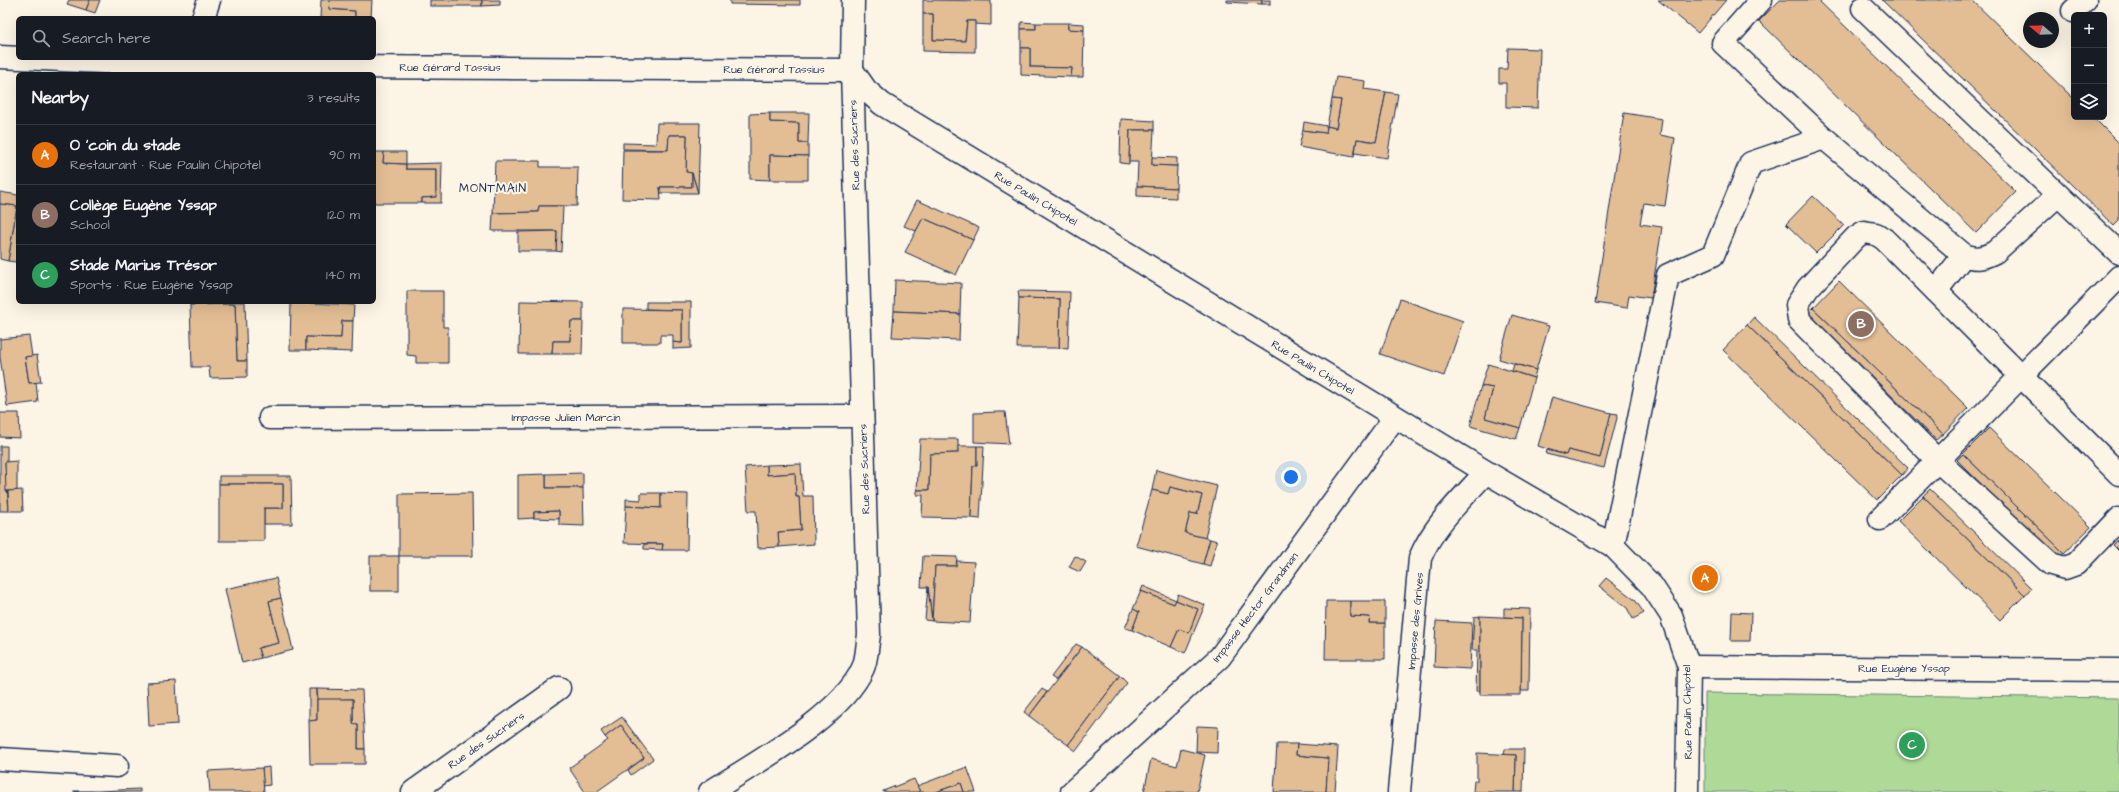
<!DOCTYPE html>
<meta charset="utf-8">
<style>
:root{--surface:#171b24;--page:#242831;--text:#f1f3f6;--muted:#9ea1a6;--line:#363941;--accent:#c8321e}
body{margin:0;font-family:"Architects Daughter",sans-serif;background:var(--page);color:var(--text)}
.controls{position:absolute;right:12px;top:12px;display:grid;overflow:hidden;border-radius:6px;box-shadow:0 4px 16px #0002}
.controls button{width:36px;height:36px;display:grid;place-items:center;padding:0;border:0;border-bottom:1px solid var(--line);background:var(--surface);color:var(--text);font:20px sans-serif}
.compass{position:absolute;left:2023px;top:12px;width:36px;height:36px;border-radius:50%;background:var(--surface);box-shadow:0 4px 16px #0002;rotate:289deg}
.you{position:absolute;left:1291px;top:477px;width:14px;height:14px;margin:-10px;border:3px solid #fff;border-radius:50%;background:#1a73e8;box-shadow:0 0 0 6px #1a73e833}
.badge{display:grid;place-items:center;width:26px;height:26px;border-radius:50%;background:var(--accent);color:#fff;font-size:13px;font-weight:700}
.pin{position:absolute;translate:-50% -50%;border:2px solid #fff;box-shadow:0 1px 4px #0006}
.list{margin:0;padding:0;list-style:none}
h2{display:flex;justify-content:space-between;align-items:center;height:52px;margin:0;padding:0 16px;font-size:17px}
h2 small{font-size:13px;font-weight:400;color:var(--muted)}
.list li{display:grid;grid-template-columns:26px 1fr auto;gap:12px;align-items:center;box-sizing:border-box;height:60px;padding:0 16px;border-top:1px solid var(--line)}
.list b{display:block;font-size:15px;white-space:nowrap}
.list p{margin:0;font-size:13px;white-space:nowrap;color:var(--muted)}
.list em{font-size:13px;font-style:normal;color:var(--muted)}
.icon{flex:none;width:22px;height:22px;fill:none;stroke:currentColor;stroke-width:2;stroke-linecap:round;stroke-linejoin:round}
.map{position:relative;flex:none;width:2119px;height:792px;overflow:hidden}
.search{position:absolute;background:var(--surface);box-shadow:0 4px 16px #0002;left:16px;top:16px;width:360px;height:44px;display:flex;align-items:center;gap:10px;box-sizing:border-box;padding:0 14px;border-radius:6px;color:var(--muted);font-size:15px}
.panel{position:absolute;background:var(--surface);box-shadow:0 4px 16px #0002;left:16px;top:72px;width:360px;height:232px;border-radius:6px}
.map>svg:first-child{display:block}
.green{fill:#afd997;stroke:#65847a}
.building{fill:#e3be94;stroke:#1b2f5e}
.lines{fill:none;stroke-linecap:round;stroke-linejoin:round}
.minor-casing{stroke:#1b2f5e;stroke-width:25}
.minor{stroke:#fcf5e5;stroke-width:22}
.labels{text-anchor:middle;stroke-width:4;stroke-linejoin:round;paint-order:stroke}
.street-label{font-size:11px;fill:#1b2f5e;stroke:#fcf5e5}
.neighbourhood-label{font-size:12px;letter-spacing:1px;fill:#1b2f5e;stroke:#fcf5e5}
</style>
<div class="map">
<svg width="2119" height="792" viewBox="0 0 2119 792">
<rect width="100%" height="100%" fill="#fcf5e5"/>
<filter id="ink" filterUnits="userSpaceOnUse"><feTurbulence type="fractalNoise" baseFrequency=".025" numOctaves="2"/><feDisplacementMap in="SourceGraphic" scale="8" xChannelSelector="R" yChannelSelector="G"/><feConvolveMatrix kernelMatrix="1 2 1 2 8 2 1 2 1" color-interpolation-filters="sRGB"/></filter>
<g filter="url(#ink)">
<!-- green -->
<path class="green" d="M1705,693L2119,698V792H1705Z"/>
<!-- building -->
<g class="building">
<path d="M69,0H90L86,10L67,4Z"/>
<path d="M90,0H100L95,13L86,10Z"/>
<path d="M321,0H330L329,9L355,11V18H320Z"/>
<path d="M330,0H372L371,18H355V11L329,9Z"/>
<rect x="430" y="0" width="52" height="6"/>
<path d="M482,0H500V5L482,6Z"/>
<path d="M730,0H800V5L730,4Z"/>
<path d="M923,0L991,1V25L974,24L975,21H967L965,41L933,40V14H923Z"/>
<path d="M1227,0H1262V4L1227,2Z"/>
<rect x="1262" y="0" width="8" height="4"/>
<path d="M1658,0H1726L1698,33Z"/>
<path d="M1780,0H1818L2016,192L1976,233L1759,21Z"/>
<path d="M1882,0H1972L2074,99V117H2093L2119,143V221L2114,226Z"/>
<path d="M923,14H933V40L965,41L967,21H975V52L923,51Z"/>
<path d="M1021,22L1036,23V29H1021Z"/>
<path d="M1036,23H1068V29L1084,30L1083,77H1071L1072,68L1030,67V48H1021V29H1036Z"/>
<path d="M1068,23L1084,24V30L1068,29Z"/>
<path d="M1021,48H1030V67L1072,68L1071,77L1021,75Z"/>
<path d="M1508,48L1540,49L1538,108L1506,107V83H1499V69H1507Z"/>
<path d="M1336,77L1365,81L1364,89L1386,92L1376,142L1357,139L1354,157L1299,147L1303,130L1326,133L1327,126L1336,128L1341,100L1332,99Z"/>
<path d="M1386,92L1398,94L1387,158L1355,153L1357,139L1376,142Z"/>
<path d="M1332,99L1341,100L1336,128L1327,126Z"/>
<path d="M770,113V122L799,123V143H808V156L770,155V180L750,179V114Z"/>
<path d="M770,113H809L808,143H799V123L770,122Z"/>
<path d="M1624,113L1662,119L1660,135L1675,138L1665,206L1644,203L1640,224L1662,227L1651,298L1629,295L1627,308L1595,303Z"/>
<path d="M1121,119L1154,121V130H1130L1129,164L1120,163Z"/>
<path d="M1304,122L1327,126L1326,133L1303,130Z"/>
<path d="M657,123H700L698,193L692,173L686,172L687,135H669L668,150L623,149V143L656,144Z"/>
<path d="M1130,130H1154L1152,165L1177,166L1176,188L1137,186L1138,162H1129Z"/>
<path d="M669,135H687L686,172L692,173V187H660L661,200L622,199L623,150H668Z"/>
<path d="M374,152H384L383,163L406,164V169H436V197L422,198V203H374Z"/>
<path d="M384,152H406V164L383,163Z"/>
<path d="M770,155L808,156V180H770Z"/>
<path d="M1152,157L1177,158V166L1152,165Z"/>
<path d="M495,161H540V167H578L577,206H539L538,212L493,213Z"/>
<path d="M442,163L441,203H422V198L436,197V169H406V164Z"/>
<path d="M692,173L698,193H661L660,187H692Z"/>
<path d="M1137,186L1176,188V198L1137,196Z"/>
<path d="M0,192L18,195V247L16,262L8,261L17,206L0,204Z"/>
<path d="M1813,196L1844,225L1816,253L1786,224Z"/>
<path d="M917,200L979,228L973,240L923,218L916,231L904,226Z"/>
<path d="M0,204L17,206L8,261L0,259Z"/>
<path d="M539,206H563L561,252L556,251L557,231H492L493,213L538,212Z"/>
<path d="M923,218L973,240L956,275L905,252Z"/>
<path d="M557,231L556,251H518V232Z"/>
<path d="M895,280L961,283L960,314L894,311Z"/>
<path d="M1839,281L1968,408L1943,434L1813,308Z"/>
<path d="M407,291H443V327H448V363H416V356L407,355Z"/>
<path d="M1018,291L1070,292L1068,349L1059,348L1060,299L1019,298Z"/>
<path d="M1019,298L1060,299L1059,348H1017Z"/>
<path d="M1400,299L1463,321L1444,376L1380,354Z"/>
<path d="M520,301L583,302V321H571L570,341H553L552,354H519Z"/>
<path d="M189,302H245L247,361H237L235,304L190,305Z"/>
<path d="M291,302L354,305L353,321H342L341,338L306,337V350H290Z"/>
<path d="M646,302H691V348L673,349V342L682,343V310L646,309Z"/>
<path d="M235,304L237,361H247V377L210,378L209,367H192L190,305Z"/>
<path d="M1813,308L1943,434L1936,440L1808,313Z"/>
<path d="M623,309L682,310V343L673,342V335H660V343H623Z"/>
<path d="M894,311L960,314L959,340L892,337Z"/>
<path d="M1512,315L1549,326L1536,370L1499,359Z"/>
<path d="M1754,317L1908,468L1902,475L1747,325Z"/>
<path d="M342,321H353L352,352L306,350V337L341,338Z"/>
<path d="M571,321H583L582,354H552L553,341H570Z"/>
<path d="M1747,325L1902,475L1877,500L1723,350Z"/>
<path d="M29,336L32,356L25,357L29,383L36,382L38,402L7,406L0,357V339Z"/>
<path d="M37,355L41,382L29,383L25,357Z"/>
<path d="M1488,364L1534,378L1520,428L1485,418L1493,388L1481,386Z"/>
<path d="M1514,364L1536,370L1534,378L1512,371Z"/>
<path d="M1481,386L1493,388L1485,418L1520,428L1516,439L1470,426Z"/>
<path d="M1552,397L1611,413L1600,458L1568,450L1566,455L1538,446Z"/>
<path d="M999,412H1005L1009,444L974,442V413Z"/>
<path d="M0,413H19L20,438L0,437Z"/>
<path d="M1611,413L1618,414L1604,468L1546,454L1547,450L1566,455L1568,450L1600,458Z"/>
<path d="M1989,428L2091,527L2064,553L1963,454Z"/>
<path d="M920,439H958V453L930,454L929,490H917Z"/>
<path d="M0,446H7V462H5L9,511H0Z"/>
<path d="M958,446H977V465L973,466L971,518L922,517L923,495H917V490H929L930,454L958,453Z"/>
<path d="M977,446H984L980,519L971,518L973,466L977,465Z"/>
<path d="M1963,454L2064,553L2058,560L1957,460Z"/>
<path d="M17,461V491H6L5,462Z"/>
<path d="M801,464L803,496H813L814,544L779,547L778,532L801,530L799,497H796L795,473L767,475V465Z"/>
<path d="M767,465V475L795,473L796,497H799L801,530L778,532L779,547L758,548L756,511H748L745,467Z"/>
<path d="M1156,470L1217,486L1205,538L1185,533L1190,513L1197,514L1202,495L1170,487L1168,494L1152,490Z"/>
<path d="M583,473V488H546V474Z"/>
<path d="M546,474V488H583L584,526L559,525V511L534,512V518L518,519V475Z"/>
<path d="M219,476H291L292,524H264V508H283V484H219Z"/>
<path d="M219,484H283V508H264V541H219Z"/>
<path d="M1170,487L1202,495L1197,514L1190,513L1185,533L1210,539L1203,564L1136,546L1152,490L1168,494Z"/>
<path d="M1930,489L2031,588L2025,595L1923,496Z"/>
<path d="M22,490L23,511H9L8,491Z"/>
<path d="M472,493L473,556H399V494Z"/>
<path d="M641,493H661V508L626,506V499L641,500Z"/>
<path d="M661,493L688,494L687,550H662L663,544L624,543L626,506L661,508Z"/>
<path d="M1923,496L2025,595L2000,620L1898,521Z"/>
<path d="M559,511V519L534,518V512Z"/>
<path d="M1210,539L1217,541L1210,566L1203,564Z"/>
<path d="M2119,539V551L2113,545Z"/>
<path d="M644,544H663L662,550L644,549Z"/>
<rect x="370" y="556" width="29" height="35"/>
<path d="M923,556L957,557L956,566H935L932,621L928,587H921Z"/>
<path d="M1075,556L1086,562L1080,572L1069,567Z"/>
<path d="M957,561L974,562L970,623L932,621L935,566H956Z"/>
<path d="M276,578L281,598L269,601L279,643L258,648L261,658L242,663L225,589Z"/>
<path d="M1606,578L1635,600L1644,613L1633,619L1627,608L1599,586Z"/>
<path d="M1143,586L1176,600L1174,604L1141,591Z"/>
<path d="M928,587L932,621L925,620Z"/>
<path d="M1141,591L1174,604L1176,600L1198,609L1189,633L1179,629L1171,647L1132,630L1139,612L1133,609Z"/>
<path d="M1178,594L1205,605L1185,653L1171,647L1179,629L1189,633L1198,609L1176,600Z"/>
<path d="M281,598L293,650L261,658L258,648L279,643L269,601Z"/>
<path d="M1326,601H1350V616L1370,617L1369,623H1385V659H1325Z"/>
<path d="M1350,601H1385V623H1369L1370,617L1350,616Z"/>
<path d="M1504,608L1530,609L1529,691H1521L1522,618L1504,617Z"/>
<path d="M1133,609L1139,612L1132,630L1125,628Z"/>
<path d="M1732,612L1751,613L1750,641H1731Z"/>
<path d="M1480,616V691H1476L1477,650H1472L1474,617Z"/>
<path d="M1480,616L1522,618L1521,695H1480Z"/>
<path d="M1436,621L1472,623L1470,669L1434,667Z"/>
<path d="M1076,644L1082,647L1056,680L1051,677Z"/>
<path d="M1082,647L1120,676L1068,745L1029,716Z"/>
<path d="M1120,676L1127,683L1076,751L1068,745Z"/>
<path d="M176,681L178,724L149,726L147,683Z"/>
<path d="M309,689H317V720L309,721Z"/>
<path d="M317,689L362,690L365,749H358V724H353V699L318,700Z"/>
<path d="M1042,689L1047,692L1029,716L1024,712Z"/>
<path d="M317,699H353V724H358V749H365V764H310L309,721L317,720Z"/>
<path d="M622,717L653,759L631,775L628,770L644,758L621,725L605,737L601,731Z"/>
<path d="M621,725L644,758L596,792H585L569,768L608,740L605,737Z"/>
<path d="M1197,726L1218,727L1217,753L1196,752Z"/>
<path d="M1277,744H1297L1296,755L1328,758L1326,792H1274Z"/>
<path d="M1297,744L1338,747L1335,792H1326L1328,758L1296,755Z"/>
<path d="M1181,749L1205,755L1197,792H1144L1151,759L1177,766Z"/>
<path d="M1505,749H1524L1523,792H1515L1516,755H1504Z"/>
<path d="M1477,753L1516,755L1515,792H1473L1474,781H1477Z"/>
<path d="M269,767L270,785L263,786L262,768Z"/>
<path d="M967,767L976,792H964L961,783L936,792H920L917,786Z"/>
<path d="M262,768L264,792H210L208,771Z"/>
<path d="M914,779L920,792H883V791Z"/>
<path d="M961,783L964,792H936Z"/>
<path d="M140,789V792H99V791Z"/>
<rect x="74" y="791" width="25" height="1"/>
</g>
<g class="lines">
<!-- minor casing -->
<g class="minor-casing">
<g id="minor">
<path d="M1761,0L1723,43L1824,138"/>
<path d="M1863,8L2119,253"/>
<path d="M2073,11L2085,0"/>
<path d="M203,18L209,0"/>
<path d="M0,57L186,66L852,70"/>
<path d="M852,70L866,90L882,104L1486,472L1613,546L1652,586L1671,615L1689,667L1687,792"/>
<path d="M1936,291L1964,255"/>
<path d="M270,418L862,416"/>
<path d="M2119,474L1884,239L1876,234L1864,232L1856,237L1808,288L1797,305L1799,320L1938,461L2051,564L2065,568L2076,564L2119,519"/>
<path d="M1880,519L2119,277"/>
<path d="M1613,546L1668,275L1713,255L1751,163L1824,138L1964,255C1977,260 1983,258 1995,252L2058,195"/>
<path d="M1689,667L2119,670"/>
<path d="M0,759L117,766"/>
<path d="M413,792L559,688"/>
<path d="M710,792C755,763 842,716 863,668C867,659 867,646 869,635L852,70L853,0"/>
<path d="M1072,792L1220,657L1395,417"/>
<path d="M1399,792L1420,558C1434,524 1462,499 1486,472"/>
</g>
</g>
<!-- minor -->
<use href="#minor" class="minor"/>
</g>
</g>
<g class="labels">
<!-- street labels -->
<g class="street-label">
<text x="450" y="71">Rue Gérard Tassius</text>
<text x="774" y="73">Rue Gérard Tassius</text>
<text transform="translate(854 145) rotate(-92)" y="4">Rue des Sucriers</text>
<text transform="translate(1036 198) rotate(31)" y="4">Rue Paulin Chipotel</text>
<text transform="translate(1313 367) rotate(31)" y="4">Rue Paulin Chipotel</text>
<text x="566" y="421">Impasse Julien Marcin</text>
<text transform="translate(864 469) rotate(-92)" y="4">Rue des Sucriers</text>
<text transform="translate(1255 607) rotate(-53)" y="4">Impasse Hector Grandman</text>
<text transform="translate(1415 621) rotate(-85)" y="4">Impasse des Grives</text>
<text x="1904" y="672">Rue Eugène Yssap</text>
<text transform="translate(1687 712) rotate(-91)" y="4">Rue Paulin Chipotel</text>
<text transform="translate(486 740) rotate(-35)" y="4">Rue des Sucriers</text>
</g>
<!-- neighbourhood labels -->
<g class="neighbourhood-label">
<text x="493" y="192">MONTMAIN</text>
</g>
</g>
</svg>
<div class="controls">
<button>+</button>
<button>−</button>
<button><svg class="icon" aria-label="layers" viewBox="0 0 24 24"><path d="M12 4l9 5-9 5-9-5zM3 14l9 5 9-5"/></svg></button>
</div>
<svg class="compass" viewBox="-18 -18 36 36"><path d="M0-13l5 13h-10z" fill="#e53935"/><path d="M0 13l5-13h-10z" fill="#9ea1a6"/></svg>
<div class="you"></div>
<div class="pin badge" style="left:1705px;top:578px;background:#e8710a">A</div>
<div class="pin badge" style="left:1861px;top:324px;background:#8d6e63">B</div>
<div class="pin badge" style="left:1912px;top:745px;background:#2e9e5b">C</div>
<div class="search"><svg class="icon" aria-label="search" viewBox="0 0 24 24"><circle cx="10" cy="10" r="6"/><path d="M15 15l6 6"/></svg>Search here</div>
<section class="panel">
<h2>Nearby<small>3 results</small></h2>
<ul class="list">
<li><span class="badge" style="background:#e8710a">A</span><div><b>O 'coin du stade</b><p>Restaurant · Rue Paulin Chipotel</p></div><em>90 m</em></li>
<li><span class="badge" style="background:#8d6e63">B</span><div><b>Collège Eugène Yssap</b><p>School</p></div><em>120 m</em></li>
<li><span class="badge" style="background:#2e9e5b">C</span><div><b>Stade Marius Trésor</b><p>Sports · Rue Eugène Yssap</p></div><em>140 m</em></li>
</ul>
</section>
</div>
